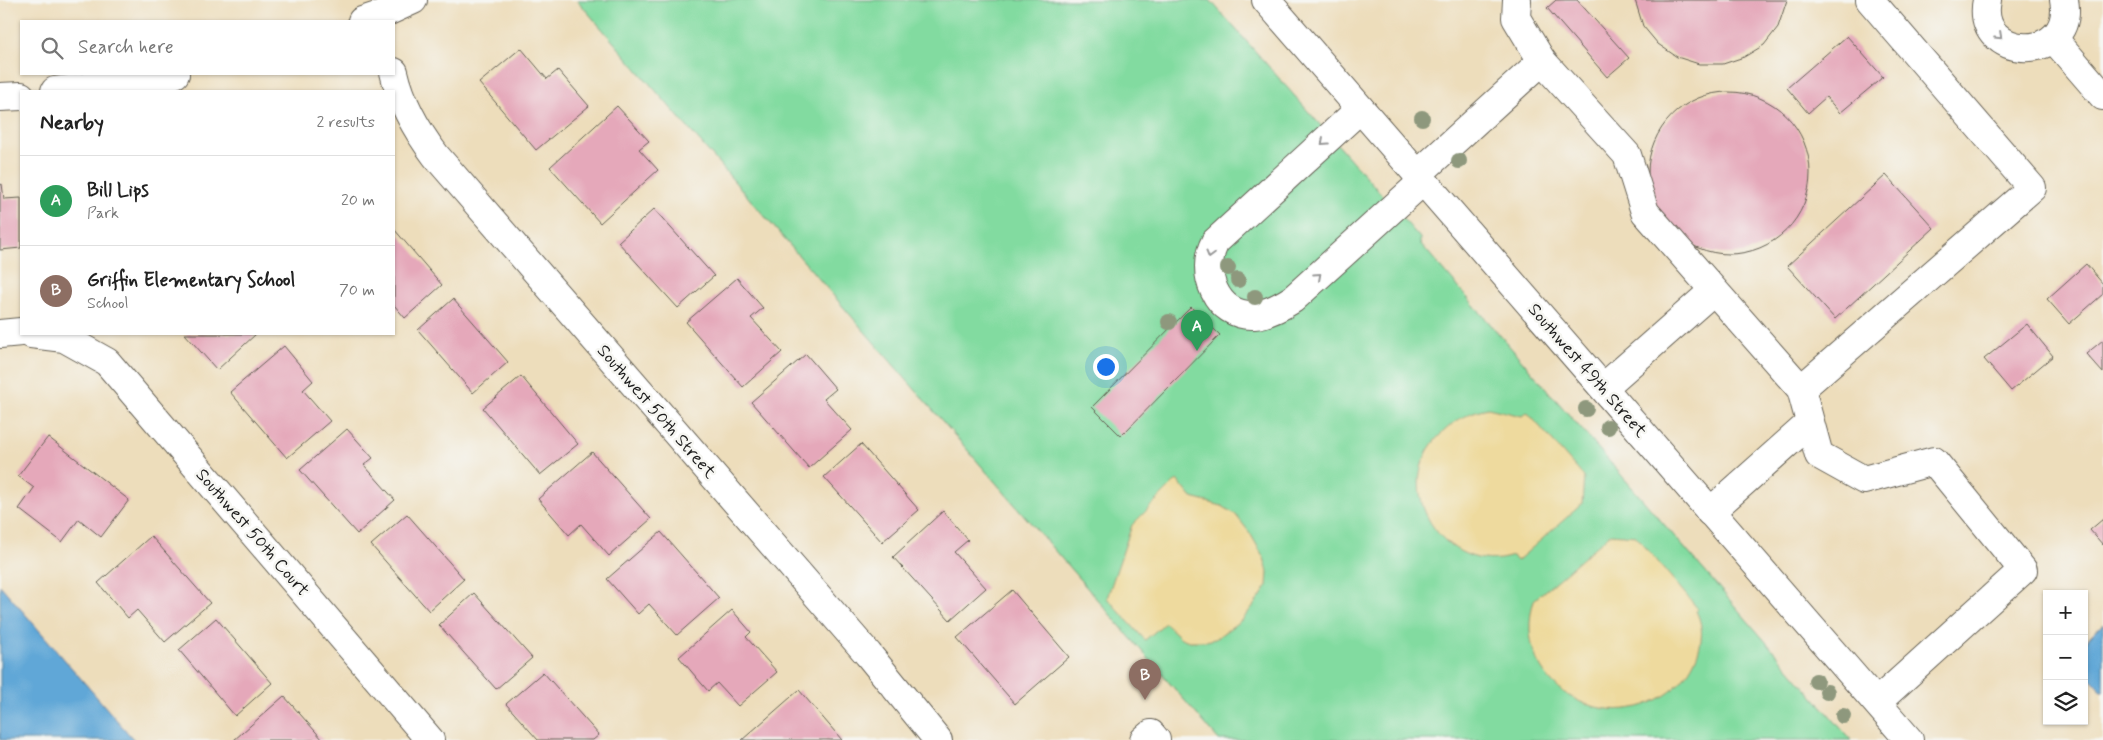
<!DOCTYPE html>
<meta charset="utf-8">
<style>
:root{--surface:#fff;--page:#f6f6f6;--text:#222;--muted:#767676;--line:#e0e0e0;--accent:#b45309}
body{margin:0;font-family:Mynerve,sans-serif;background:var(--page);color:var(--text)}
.controls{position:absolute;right:15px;bottom:15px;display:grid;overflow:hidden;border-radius:0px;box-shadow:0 1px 4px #0004}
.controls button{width:45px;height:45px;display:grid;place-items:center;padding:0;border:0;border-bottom:1px solid var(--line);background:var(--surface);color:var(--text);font:25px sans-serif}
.you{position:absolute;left:1105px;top:366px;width:18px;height:18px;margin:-12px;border:4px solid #fff;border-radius:50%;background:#1a73e8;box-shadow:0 0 0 8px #1a73e833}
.badge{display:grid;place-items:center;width:32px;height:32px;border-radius:50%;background:var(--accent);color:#fff;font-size:16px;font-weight:700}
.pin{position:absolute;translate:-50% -41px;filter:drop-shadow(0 1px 2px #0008)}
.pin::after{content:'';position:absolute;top:26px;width:18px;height:15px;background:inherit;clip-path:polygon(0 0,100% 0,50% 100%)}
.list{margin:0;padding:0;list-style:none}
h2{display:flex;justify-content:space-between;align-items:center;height:65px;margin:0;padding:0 20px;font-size:21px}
h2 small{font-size:16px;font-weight:400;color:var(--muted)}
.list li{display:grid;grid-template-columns:32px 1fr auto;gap:15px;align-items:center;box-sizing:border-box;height:90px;padding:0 20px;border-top:1px solid var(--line)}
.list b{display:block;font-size:19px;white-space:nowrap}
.list p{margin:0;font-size:16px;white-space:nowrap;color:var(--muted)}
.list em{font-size:16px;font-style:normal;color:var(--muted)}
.icon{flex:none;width:28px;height:28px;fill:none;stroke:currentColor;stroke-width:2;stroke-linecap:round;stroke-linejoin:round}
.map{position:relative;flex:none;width:2103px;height:740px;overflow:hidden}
.search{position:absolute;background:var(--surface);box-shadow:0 1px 4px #0004;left:20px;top:20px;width:375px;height:55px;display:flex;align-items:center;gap:12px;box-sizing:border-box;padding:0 18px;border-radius:0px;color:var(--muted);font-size:19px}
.panel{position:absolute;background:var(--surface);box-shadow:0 1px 4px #0004;left:20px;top:90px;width:375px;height:245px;border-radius:0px}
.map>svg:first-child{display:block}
.green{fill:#82dba0;stroke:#4f7c5e}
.sand{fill:#eeda9e;stroke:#857b5d}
.water{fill:#61a7d7;stroke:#3e627a}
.building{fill:#e5a8ba}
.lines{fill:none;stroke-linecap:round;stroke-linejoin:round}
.minor-casing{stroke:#656054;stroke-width:30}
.minor{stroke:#fff;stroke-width:28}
.tree{fill:#8e987d}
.oneway{stroke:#999}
.labels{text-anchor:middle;stroke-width:5;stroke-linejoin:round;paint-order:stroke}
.street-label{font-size:18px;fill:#1c1c1c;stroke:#f6f6f2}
</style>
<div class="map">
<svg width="2103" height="740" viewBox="0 0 2103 740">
<rect width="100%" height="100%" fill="#f6f6f2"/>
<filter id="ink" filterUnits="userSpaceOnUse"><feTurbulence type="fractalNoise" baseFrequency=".02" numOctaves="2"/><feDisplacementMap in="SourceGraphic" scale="10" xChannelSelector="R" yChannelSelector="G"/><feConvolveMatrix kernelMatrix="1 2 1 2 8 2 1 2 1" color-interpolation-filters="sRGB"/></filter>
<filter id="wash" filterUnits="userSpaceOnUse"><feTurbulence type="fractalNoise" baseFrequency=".0096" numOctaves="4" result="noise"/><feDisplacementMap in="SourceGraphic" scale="20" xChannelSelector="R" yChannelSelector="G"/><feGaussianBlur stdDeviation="1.12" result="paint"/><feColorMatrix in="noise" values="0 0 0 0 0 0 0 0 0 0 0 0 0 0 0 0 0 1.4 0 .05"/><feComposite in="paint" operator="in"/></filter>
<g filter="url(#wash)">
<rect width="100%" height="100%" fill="#edddbb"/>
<!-- green -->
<path class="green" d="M577,0H1210L1420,238V243L1851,740H1219Z"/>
<!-- sand -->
<g class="sand">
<path d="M1488,408L1522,416L1527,412L1584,477L1582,504L1517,561L1513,556C1447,579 1384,487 1442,433C1456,420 1468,412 1488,408Z"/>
<path d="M1177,480L1192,498L1222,506L1235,514L1250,533L1264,558L1268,572L1267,586L1261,596L1243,619L1215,639L1206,641H1189L1181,638L1165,623L1145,640L1107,598L1132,525Z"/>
<path d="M1610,534L1636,536L1698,609L1696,611C1705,629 1702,645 1694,662C1688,674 1680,683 1670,692C1604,740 1509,683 1534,600Z"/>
</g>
<!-- water -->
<g class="water">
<path d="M0,585L134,740H0Z"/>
<path d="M2103,624V693L2084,670V645L2091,635Z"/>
</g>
<g id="blocks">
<!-- building -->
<g class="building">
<path d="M1556,0H1577L1629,58L1607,77L1547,8Z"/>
<path d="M1635,0H1787L1778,27L1764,45L1744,57L1723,64H1699L1677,57L1658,44L1643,26Z"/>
<path d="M1847,36L1883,77L1840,113L1826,97L1808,113L1787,88Z"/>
<path d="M521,48L547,79L558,70L589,106L536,150L479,83Z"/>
<circle cx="1729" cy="173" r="81"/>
<path d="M617,106L649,141L639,149L658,170L600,223L550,167Z"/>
<path d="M1886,175L1934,228L1835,319L1787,266Z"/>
<path d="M2,184L4,199L21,198V248L0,250V185Z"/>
<path d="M654,209L714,276L678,308L618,242Z"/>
<path d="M394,229L442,285L405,318L394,305Z"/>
<path d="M2086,264L2103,284V294L2069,324L2047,299Z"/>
<path d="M737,278L763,308L751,318L782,352L743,387L686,322Z"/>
<path d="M453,299L508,362L473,393L418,330Z"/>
<path d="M1191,307L1220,335L1121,436L1092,407Z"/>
<path d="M2027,324L2053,356L2011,391L1984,359Z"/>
<path d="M185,334H256L217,370Z"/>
<path d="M2103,340V373L2086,354Z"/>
<path d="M284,346L313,381L303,390L330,421L287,458L230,392Z"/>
<path d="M806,354L836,389L824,399L852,430L809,468L751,402Z"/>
<path d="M521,376L578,444L540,475L483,408Z"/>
<path d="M347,429L373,458L364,465L395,500L357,534L300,470Z"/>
<path d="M48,437L129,500L101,537L79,519L62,542L19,509L34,488L18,476Z"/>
<path d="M861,444L919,510L882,542L824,477Z"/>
<path d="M592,452L651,519L609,556L581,524L569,535L538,499Z"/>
<path d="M943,511L968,540L954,552L986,588L950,620L893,557Z"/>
<path d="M407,514L464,579L429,611L371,545Z"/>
<path d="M2103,519V545L2090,530Z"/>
<path d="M661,532L719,598L677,635L649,604L638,614L607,579Z"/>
<path d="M151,536L210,603L165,642L137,610L128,618L98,583Z"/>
<path d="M1012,590L1069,657L1015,704L957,637Z"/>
<path d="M474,593L532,658L496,689L439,625Z"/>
<path d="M732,610L751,632L746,637L777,672L738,706L717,683L708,691L679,657Z"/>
<path d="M216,618L272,683L235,716L179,650Z"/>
<path d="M543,672L599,735L593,740H538L506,704Z"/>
<path d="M799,690L842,740H742Z"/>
<path d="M284,696L323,740H234Z"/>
</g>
</g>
</g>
<g filter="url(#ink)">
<use href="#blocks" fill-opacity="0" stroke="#656054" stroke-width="1"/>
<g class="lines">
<!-- minor casing -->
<g class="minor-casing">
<g id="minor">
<path d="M1266,0L1909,740"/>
<path d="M1517,0L1516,18L1542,61"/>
<path d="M1987,0C1974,61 2076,65 2064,0"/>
<path d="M362,21L380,15L413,0"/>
<path d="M2053,38L2103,96"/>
<path d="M394,72C401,103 417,131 436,156L868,654L938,740"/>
<path d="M55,91L162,77L175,74"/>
<path d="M0,97L21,96"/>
<path d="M1360,109L1215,242C1199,272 1216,317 1254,315C1267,314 1282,306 1293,299L1423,181"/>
<path d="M1417,175L1542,61L1627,155L1645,212L1801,389L1819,455L1864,480L1934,461L2023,570L1877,702"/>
<path d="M0,334L21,332"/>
<path d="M31,334L64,338L107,362L430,740"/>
<path d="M1604,387L1713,291"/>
<path d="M1801,389L2032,188L1870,0"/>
<path d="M1710,512L1810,423"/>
<path d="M1144,740L1151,734L1156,740"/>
</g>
</g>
<!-- minor -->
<use href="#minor" class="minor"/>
</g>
<!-- trees -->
<g class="tree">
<circle cx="1422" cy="118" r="8"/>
<circle cx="1459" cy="161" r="8"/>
<circle cx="1228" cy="268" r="8"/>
<circle cx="1238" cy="280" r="8"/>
<circle cx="1255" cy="297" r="8"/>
<circle cx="1169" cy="322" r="8"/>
<circle cx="1586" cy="409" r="8"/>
<circle cx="1608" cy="427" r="8"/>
<circle cx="1816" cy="681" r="8"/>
<circle cx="1827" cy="692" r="8"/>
<circle cx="1843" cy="716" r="8"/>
</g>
<!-- one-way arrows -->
<defs><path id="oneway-chevron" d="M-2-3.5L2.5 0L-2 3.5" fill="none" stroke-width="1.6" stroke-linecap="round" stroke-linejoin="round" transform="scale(1.25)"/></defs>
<g class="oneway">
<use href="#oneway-chevron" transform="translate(1999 36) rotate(43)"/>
<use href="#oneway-chevron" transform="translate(1324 142) rotate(138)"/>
<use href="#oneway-chevron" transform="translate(1210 255) rotate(105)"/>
<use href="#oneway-chevron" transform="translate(1318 276) rotate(-42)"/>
</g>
</g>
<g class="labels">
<!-- street labels -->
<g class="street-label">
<text transform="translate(1588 370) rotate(49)" y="6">Southwest 49th Street</text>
<text transform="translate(657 411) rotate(49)" y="6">Southwest 50th Street</text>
<text transform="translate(253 532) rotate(49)" y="6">Southwest 50th Court</text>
</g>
</g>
</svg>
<div class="controls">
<button>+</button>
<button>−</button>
<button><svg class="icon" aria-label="layers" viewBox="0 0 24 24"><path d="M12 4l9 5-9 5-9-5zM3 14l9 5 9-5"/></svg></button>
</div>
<div class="you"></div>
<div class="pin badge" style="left:1197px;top:351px;background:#2e9e5b">A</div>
<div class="pin badge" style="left:1145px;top:700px;background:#8d6e63">B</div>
<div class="search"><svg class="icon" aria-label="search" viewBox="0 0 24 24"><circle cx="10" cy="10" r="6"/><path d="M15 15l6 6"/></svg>Search here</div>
<section class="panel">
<h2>Nearby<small>2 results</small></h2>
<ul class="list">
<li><span class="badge" style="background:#2e9e5b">A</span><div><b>Bill Lips</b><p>Park</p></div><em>20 m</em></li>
<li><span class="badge" style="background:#8d6e63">B</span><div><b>Griffin Elementary School</b><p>School</p></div><em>70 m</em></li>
</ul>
</section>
</div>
